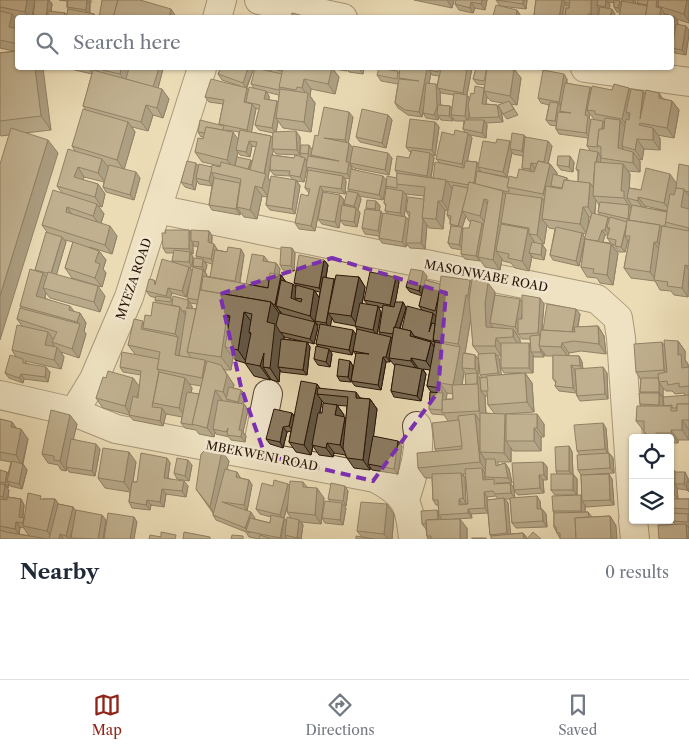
<!DOCTYPE html>
<style>
:root{--surface:#fff;--page:#f6f6f7;--text:#1f2937;--muted:#747a83;--line:#e0e1e3;--accent:#8f2418}
body{margin:0;font-family:"Libre Caslon Text",serif;background:var(--page);color:var(--text)}
.controls{position:absolute;right:15px;bottom:15px;display:grid;overflow:hidden;border-radius:5px;box-shadow:0 1px 4px #0004}
.controls button{width:45px;height:45px;display:grid;place-items:center;padding:0;border:0;border-bottom:1px solid var(--line);background:var(--surface);color:var(--text);font:25px sans-serif}
.list{margin:0;padding:0;list-style:none}
h2{display:flex;justify-content:space-between;align-items:center;height:65px;margin:0;padding:0 20px;font-size:21px}
h2 small{font-size:16px;font-weight:400;color:var(--muted)}
.icon{flex:none;width:28px;height:28px;fill:none;stroke:currentColor;stroke-width:2;stroke-linecap:round;stroke-linejoin:round}
.map{position:relative;flex:none;width:689px;height:539px;overflow:hidden}
.search{position:absolute;background:var(--surface);box-shadow:0 1px 4px #0004;left:15px;right:15px;top:15px;height:55px;display:flex;align-items:center;gap:12px;box-sizing:border-box;padding:0 18px;border-radius:5px;color:var(--muted);font-size:19px}
.sheet{height:140px;background:var(--surface)}
nav{display:flex;justify-content:space-around;align-items:center;box-sizing:border-box;height:70px;border-top:1px solid var(--line);background:var(--surface);font-size:14px;color:var(--muted)}
nav a{display:grid;justify-items:center;gap:2px}
nav .on{color:var(--accent)}
.map>svg:first-child{display:block}
.lines{fill:none;stroke-linecap:round;stroke-linejoin:round}
.minor-casing{stroke:#574430;stroke-width:30}
.minor{stroke:#f2e8d0;stroke-width:28}
.wall{fill:#786a53;stroke:#261204;fill-rule:evenodd}
.shaded-wall{fill:#625644;stroke:#261204}
.building{fill:#8c7b61;stroke:#261204}
.marked{fill:none;stroke:#7b2cbf;stroke-width:4;stroke-dasharray:10 6;stroke-linejoin:round}
.labels{text-anchor:middle;stroke-width:5;stroke-linejoin:round;paint-order:stroke}
.street-label{font-size:12px;fill:#261204;stroke:#f2e8d0}
</style>
<div class="map">
<svg width="689" height="539" viewBox="0 0 689 539">
<rect width="100%" height="100%" fill="#ebdcb6"/>
<filter id="stains"><feTurbulence type="fractalNoise" baseFrequency=".004" numOctaves="4"/><feColorMatrix values="0 0 0 0 .2 0 0 0 0 .09 0 0 0 0 .02 0 0 0 .5 -.17"/></filter>
<radialGradient id="worn" r=".72"><stop offset=".6" stop-color="#630" stop-opacity="0"/><stop offset="1" stop-color="#630" stop-opacity=".3"/></radialGradient>
<g class="lines">
<!-- minor casing -->
<g class="minor-casing">
<g id="minor">
<path d="M259,0L343,18"/>
<path d="M217,18L222,0"/>
<path d="M585,68L689,82"/>
<path d="M157,209L597,299L618,318L621,338L633,512"/>
<path d="M0,395L74,412L94,379L129,297L202,68"/>
<path d="M74,412L116,429L375,478C406,494 410,505 413,539"/>
<path d="M256,455L268,394"/>
<path d="M405,500C412,476 422,451 417,426"/>
<path d="M633,520L635,539"/>
</g>
</g>
<!-- minor -->
<use href="#minor" class="minor"/>
</g>
<!-- wall -->
<g class="wall">
<path d="M0,0H35L32,18H18V19L15,18L18,29V68L51,130L25,133L58,153L9,135L1,136L0,134V53L14,51L0,48Z"/>
<path d="M35,0H49L52,4L51,12L65,13L67,15L68,9L67,7V1L59,0H91V3H89L90,4V13L94,14L96,18H33Z"/>
<path d="M414,0H454L452,8Z"/>
<path d="M456,0H487L485,10L475,8L473,13L459,10L455,4Z"/>
<path d="M496,0H527L526,9L500,6Z"/>
<path d="M536,0H619L621,4L622,2L621,0H636L635,4H638L637,3L689,0V23L676,19L678,22V24L686,55L675,53L672,48L674,36L672,35V18L617,12L614,7V3L608,2L610,5L609,8L615,14L600,9L598,6V18H535L534,15Z"/>
<path d="M66,68H94V70L98,71L95,68L163,69L158,88L169,99L163,118L153,115L148,131L132,127L135,132L124,169L140,178L134,200L106,192L103,187L104,182L84,177L83,180L98,184L105,194L102,207L98,206L104,214L101,223L117,236L112,254L89,247L99,251L106,260L103,269L106,273L102,287L72,278L65,268L73,242L65,240L66,242L56,275L105,296L100,312L50,298L46,293L45,298L75,312L80,313L86,323L84,331L86,334L79,358L61,352L64,357L61,369L25,361L26,363L50,372L48,382L24,379L23,383L9,378L5,373L16,357L12,350L22,326L17,319L21,308L20,306L36,271L35,270L47,232L42,225L62,193L57,186L75,151L72,146L86,110L83,106L92,74Z"/>
<path d="M221,68H364L363,74L349,72L347,69V71L333,69L339,77L335,94L311,89L310,96L315,103L311,132L283,128L278,121L276,132L300,137V148L312,150L318,136L353,117L348,143L353,148L392,158L389,175L354,168L350,164L352,168V169L386,180L397,178V173L395,170L409,158L411,152H410L406,147L435,122L439,127L435,156L432,155L434,158L431,178H433L440,163L436,159L454,135L465,132L463,129L464,121H455L453,118V121L441,120L439,117L438,120L426,118L423,113L422,117L408,115L398,108L395,103L398,84L381,81L377,75L394,71L399,73L400,68H472L467,95L469,98L474,94L484,88L485,85L477,84L473,79L476,70L473,69L472,68H506L514,69L521,78L517,105L511,104L518,115L507,119L503,114V103L491,101L487,97L486,104L497,105L501,110L503,122L486,123L487,125L486,138L470,135L472,138L467,161L477,162L478,164L496,143L510,141L511,142L524,135L526,138L552,146L548,163L550,164L557,173V175L567,178L569,181L578,182V172L576,169L590,150L587,146L588,138L559,134L556,129V126L550,125L546,120L549,105L541,103L538,98L567,79V83L591,89L612,90L643,91L645,94L664,99L672,101L679,110L674,138L657,135L660,138V150L644,149L642,160L638,159L640,161V172L628,171L630,174L629,188L641,190L677,183L689,166L688,297L674,295L671,291L660,290L655,281L631,278L624,268L629,241L628,240L625,252H619L615,246V245L612,244L618,253L613,285L600,283L597,278L587,277L581,267L585,241L579,266L553,260L550,255L555,229L549,228L547,225L544,244H540H542L546,250L544,260L533,258L532,256L529,271L515,268L511,263L503,261L502,259L500,270L485,267L480,260V261L465,259L461,254L462,250L451,248L448,243L451,226L450,224V220L447,215L448,211L445,210L443,229L429,228L427,225L425,249L410,248L406,243V247L382,243L379,238V236L365,234L362,228L367,209L366,208L376,201L380,206L379,211L383,214L387,213L385,211L386,206L384,203L387,188L386,186L383,200L359,196L361,199L358,210L360,213L357,227L344,225L340,220L339,228L322,224L318,219L340,195L344,200L343,205L346,206L344,204L350,192L348,189L350,179L344,178L346,181L345,194L323,191L315,231L299,229L295,223L309,193L305,188L308,170L307,168L304,182L297,181L300,186L295,214L270,210L266,205L267,197L262,196L257,219L244,217L240,212V215L212,210L209,205L212,186L199,184L197,181L195,190L185,187L181,182L198,166L220,167V166L202,162L195,152L204,137H201L198,132L220,125L219,124L223,104L209,102L205,97L240,86L222,80L218,74ZM254,68L255,70L251,84L254,88L249,90L247,88ZM431,73L432,75L439,76L437,86L429,83ZM440,91L441,93L454,95L452,108L450,106L440,105ZM266,92L279,95L278,103L277,101L269,100V96ZM255,108L259,109L255,125L259,130L273,133V139L271,136L251,132L256,109ZM590,114L594,119L591,120L589,118ZM226,130L239,132L238,140L227,131ZM252,146L256,147L252,163L234,166L238,152L240,155L250,157ZM273,150L276,154L300,155L302,157L294,158L272,155ZM512,152L513,154L523,156L522,168L523,170L517,178H509L480,172V170L481,172L507,177ZM270,164V170L274,175L290,176L293,180H270L268,178ZM405,194L424,196V199L406,211L409,216V220L404,216L407,196ZM596,200L599,205L598,212L600,215L595,214ZM645,206L667,211L645,208ZM466,216L469,221L471,222L469,228L463,230L462,228ZM589,217H591L587,231ZM582,233L586,234L585,238ZM605,235H608L607,238L611,243L603,242Z"/>
<path d="M388,115L392,120L386,148L360,142L356,137Z"/>
<path d="M574,162L573,172L561,170L557,165Z"/>
<path d="M189,230L191,233L209,231L212,236V244L217,249V250L227,252L241,249L244,255L240,283L246,284L268,261V262L276,263L280,269L279,274L281,275L286,282L296,288V286L294,283L324,260L328,265L326,278L334,279L359,277L365,287L362,304L368,305L364,300L396,277L399,282L394,307L403,302L406,308L400,329H402L422,310L419,306L422,296L410,292L406,287L427,276L426,280L440,284L470,280L472,282L495,292V296L522,302L544,304L542,330L580,314L578,327L598,326L604,336L606,354L581,351L569,353L568,356H579L582,362L583,369L607,373L608,399L580,401L577,396L576,393L559,391L555,386L556,383L553,379V356H546L544,353V357H534L533,355V373H525L532,383L534,412L505,414L506,416L544,424V437H541V451H513L511,448V462H497L499,465L505,463L509,469L512,483H496L497,484L510,483L514,488V498L540,501L541,509H542L546,514L547,527L516,528L512,523L510,499H505L508,503L510,534L523,533L527,538L491,536L490,535L488,513L471,514L472,518L455,519L467,528V539H429L427,536L426,529L422,524L439,512L438,505H436L433,500L432,478H425L418,468L436,451L435,449L448,421L444,415L432,414L429,409L431,392L427,386L430,370L423,369L426,374L421,401L394,397L391,391L395,366L390,360V362H386L381,390L355,386L351,381V382L340,381L337,376L350,361L353,366L352,379L356,355L353,351L352,355L330,351L332,354L330,367L318,365L314,359L318,346L316,344L320,326L317,324V325L318,327L314,344L307,342L310,347L307,375L281,372L280,370L279,382L272,380L270,378V380L254,376L245,363L235,360L233,357L231,370H224L234,385L233,388L241,390L245,395L243,404H244L248,410L243,432L246,436L245,442L231,440L229,437L216,434L215,432L214,437L199,434L196,430L185,428L181,423L182,417L166,414L163,426L133,420L129,415L103,408L96,398L106,378H133L139,387L141,375L123,372L120,367L135,354L128,345L144,322L151,316L157,303L155,300L156,298L150,296L146,291L154,280L156,282L174,262L172,261L174,253H166L163,248ZM193,243L194,246L198,247L196,256L198,259L193,266L194,267L192,271L190,267H192L193,257L191,254H193ZM205,262L212,264L211,277L206,276L207,275L205,272L207,265ZM189,286L187,298L190,303L197,304L196,309H192V306L173,300L170,298L172,293L186,297ZM315,291L320,292L319,298ZM378,307L383,308L379,332L381,335L377,334L381,312ZM471,317L473,346L479,354L480,375L482,378H480L477,374H478L479,360L475,355L465,353ZM332,318L334,322L355,326L357,329L356,335L330,326ZM515,332H518V334L522,339H530L531,345L520,343V339ZM284,337L305,342L284,339ZM497,356H501V368L504,373H521L501,375L499,358ZM464,372L466,374V385H462ZM189,384L201,386L199,394L191,393L192,388ZM447,393L453,394V399H446ZM485,396H488V405L495,414L486,413ZM463,474H466L468,504L463,505V504H466L465,478ZM496,496L498,499L487,500V497Z"/>
<path d="M295,253L294,271L283,270L280,265Z"/>
<path d="M678,341L685,351V360L688,364V367H689V440H678V443H670V438H646L644,433V431L636,421L641,406L640,404L641,393L640,392L641,380L636,372L665,346ZM663,388L666,391H672L675,394L684,393L685,396L663,406V398L662,397H663Z"/>
<path d="M317,384L319,388L361,398L370,399L377,409L373,436L402,446L398,474L372,470L370,467V470L354,468L347,458L345,455L334,453L333,457L319,455L313,446L311,455L296,452L289,442L291,431L287,432L283,448L270,444L266,439L292,413L294,416ZM322,401L324,403L322,413H320ZM334,405L347,406L346,419L343,417L344,415L337,405Z"/>
<path d="M0,419L12,422L16,428L28,439L23,464L27,470L22,489L10,486L9,484L8,488H7L9,490L8,497L21,499L24,505L23,517L24,518L43,499H55L58,504L73,507L76,512L106,520L103,539H72L74,522L70,539H0V470L8,474L11,462L0,460ZM20,527L24,528L29,536L19,534Z"/>
<path d="M77,424L73,439L100,449L95,476L69,472L67,468L66,471L61,470L58,465L48,463L42,454Z"/>
<path d="M606,428L608,453H609L613,458L614,473L583,475L612,479L614,505L586,507L585,505V512H588L592,517L610,516L616,526L560,538L557,533L554,527V513L553,511L582,496L581,475L578,470L580,455L577,451Z"/>
<path d="M569,446L572,452L573,474L577,479V495H555L551,490L557,474L556,471Z"/>
<path d="M167,458L170,463L168,478L188,486L186,497L166,494L164,507L151,505L150,510L132,508L129,502L130,492L105,488L98,478L136,462L133,482H137Z"/>
<path d="M229,461L227,469L240,477V478L249,480L252,485L247,511L245,510L255,518L254,519L270,523L271,517L260,514L256,509L273,486L288,484L289,486L303,482L307,487L324,498L322,515L330,501L328,499L348,491L346,506H344L346,508L343,525L325,523L322,518L321,524L301,522L303,525L301,539H287L285,536V539H259L249,537L246,532L216,520L213,515V513L196,489ZM287,506V512L291,518L287,522L284,518Z"/>
<path d="M543,462L547,467V480H543L544,493L518,495L514,490Z"/>
<path d="M192,465L189,481L177,479L174,473Z"/>
<path d="M670,469H673L675,472L688,478L689,492L687,490L679,489L677,488L678,499H689V514H688L689,515V527H688L689,528V539L672,521L674,513L671,510V517H670Z"/>
<path d="M394,514L392,539H356L362,537L357,531Z"/>
</g>
<!-- shaded-wall -->
<g class="shaded-wall">
<path d="M27,0H35L32,18H29L25,12Z"/>
<path d="M48,0H49L52,4L50,18H46Z"/>
<path d="M87,0L90,4L89,15L86,10Z"/>
<path d="M447,0H454L452,8Z"/>
<path d="M482,0H487L485,10L481,4Z"/>
<path d="M523,0H527L526,9L523,4Z"/>
<path d="M562,0H567L564,2L566,5L563,18H559Z"/>
<path d="M591,0H598L597,5L598,6V18H593L591,14Z"/>
<path d="M606,0L610,5L609,12L605,7Z"/>
<path d="M632,0H636L635,5Z"/>
<path d="M657,0H666L658,6L660,10L661,8L667,18H659L656,7Z"/>
<path d="M687,0H689V21L684,14Z"/>
<path d="M620,1L623,6L622,13L618,8Z"/>
<path d="M471,2L475,8L473,13L470,8Z"/>
<path d="M171,9L177,18H169Z"/>
<path d="M612,9L615,14L614,18H610Z"/>
<path d="M517,10L521,16V18H516Z"/>
<path d="M12,14L18,22V28L15,37L9,27Z"/>
<path d="M675,17L678,22L675,36L672,31Z"/>
<path d="M686,26L689,30V35L686,55L682,50Z"/>
<path d="M35,68H43L51,130L41,116Z"/>
<path d="M89,68H94L93,74L89,69Z"/>
<path d="M121,68H129L130,69L127,83L120,74Z"/>
<path d="M159,68H163V69L157,92L153,87Z"/>
<path d="M248,68H254L246,88L243,83Z"/>
<path d="M267,68H271H269L271,71L270,74L266,69Z"/>
<path d="M332,68L339,77L335,94L328,84Z"/>
<path d="M360,68H364L363,74L359,69Z"/>
<path d="M390,68H395L394,75L390,70Z"/>
<path d="M427,68H431L429,70L431,73L422,117L419,112Z"/>
<path d="M467,68H472L466,98L463,93Z"/>
<path d="M514,69L521,78L517,105L510,96Z"/>
<path d="M564,74L567,79L562,107L559,102Z"/>
<path d="M304,79L311,89L310,96L315,103L311,132L304,122L307,95L302,88Z"/>
<path d="M436,84L440,91L441,111L437,115L439,117L438,120L434,115Z"/>
<path d="M590,87L594,92L587,110L590,114L589,118L592,121L590,138L586,133L585,115Z"/>
<path d="M247,88L251,93L246,102L248,104L244,102Z"/>
<path d="M629,88L636,97L630,113L626,112L631,119L629,129L622,119Z"/>
<path d="M162,89L169,99L163,118L157,108Z"/>
<path d="M266,91L269,96L268,104L264,99Z"/>
<path d="M484,91L487,97L485,110L482,104Z"/>
<path d="M643,91L650,101L640,119Z"/>
<path d="M659,93L666,103L659,98Z"/>
<path d="M467,95L471,100L468,122L465,116Z"/>
<path d="M277,101L281,106L276,118L278,121L276,133L272,128Z"/>
<path d="M672,101L679,110L674,138L667,128Z"/>
<path d="M558,103L562,108L560,111L561,112L559,126L555,121Z"/>
<path d="M252,104L256,109L251,135L247,130Z"/>
<path d="M146,105L153,115L148,131L141,122Z"/>
<path d="M497,105L501,110L503,122L499,117Z"/>
<path d="M450,106L454,111L451,115L453,118V121L449,116Z"/>
<path d="M349,112L353,117L348,145L345,140Z"/>
<path d="M388,115L392,120L386,148L382,143Z"/>
<path d="M484,120L487,125L486,138L482,133Z"/>
<path d="M620,120L627,130L622,146L625,152L618,148Z"/>
<path d="M603,121L606,126L601,147L599,146Z"/>
<path d="M128,122L135,132L124,170L117,160Z"/>
<path d="M435,122L439,127L435,156L432,150Z"/>
<path d="M653,128L660,138V150L653,140Z"/>
<path d="M296,131L300,137V155L297,150Z"/>
<path d="M233,132L240,142L236,150L238,152L234,169L227,160Z"/>
<path d="M468,133L472,138L466,169L462,164Z"/>
<path d="M524,135L528,140L525,156L522,151Z"/>
<path d="M271,136L275,141L268,178L272,184L269,198L262,188L264,176Z"/>
<path d="M637,139L644,149L642,160L635,150Z"/>
<path d="M48,140L58,153L0,340V296Z"/>
<path d="M249,141L252,146L250,157L246,152Z"/>
<path d="M510,141L513,146L510,149L512,152L507,177L503,172Z"/>
<path d="M548,141L552,146L547,169L543,164Z"/>
<path d="M349,143L353,148L350,165L352,168L351,179L347,174L346,162Z"/>
<path d="M309,145L313,151L311,155L312,156V159L308,154Z"/>
<path d="M598,152L601,157L597,192L593,187Z"/>
<path d="M633,152L640,161V172L633,163Z"/>
<path d="M388,153L392,158L389,175L385,170Z"/>
<path d="M430,153L434,158L430,181L427,176Z"/>
<path d="M570,156L574,162L573,172L569,167Z"/>
<path d="M305,158L308,163L304,182L300,177Z"/>
<path d="M102,159L109,168L105,182L98,173Z"/>
<path d="M251,160L254,166L252,173L248,171Z"/>
<path d="M477,162L481,167H478L480,170L478,185H473Z"/>
<path d="M196,163L200,168L196,178L197,181L195,190L192,185Z"/>
<path d="M531,163L535,168L534,175L530,169Z"/>
<path d="M550,164L557,173L554,186H551L554,189L550,204L543,194Z"/>
<path d="M623,164L630,174L629,197L627,198L631,204V208L633,211L631,224L628,219L629,206L624,198L621,191Z"/>
<path d="M78,167L84,177L81,187L74,177Z"/>
<path d="M136,172L140,178L134,200L130,195Z"/>
<path d="M211,172L214,177L212,186L209,181Z"/>
<path d="M670,174L677,184L671,212L664,203Z"/>
<path d="M343,176L346,181L345,194L341,189Z"/>
<path d="M383,176L387,181L383,200L379,195Z"/>
<path d="M296,180L300,186L295,214L292,209Z"/>
<path d="M446,180L453,190L449,211L442,201Z"/>
<path d="M590,183L597,193L593,196L596,200L594,217L588,207Z"/>
<path d="M98,184L105,194L102,207L95,197Z"/>
<path d="M255,186L262,196L257,219L250,210Z"/>
<path d="M320,186L323,191L315,231L311,226Z"/>
<path d="M469,188L462,211L466,216L462,228L465,232L463,250L459,245L461,230L458,226Z"/>
<path d="M684,189L689,196V212L681,207Z"/>
<path d="M403,191L407,196L404,218L400,213Z"/>
<path d="M503,191L510,201L501,223L506,229L496,251L502,259L500,270L493,260Z"/>
<path d="M358,193L361,199L358,210L360,213L357,227L354,222L356,208L354,206Z"/>
<path d="M340,195L344,200L339,228L335,222Z"/>
<path d="M638,197L645,206L644,210L638,201Z"/>
<path d="M542,198L549,208L542,219L547,225L544,244L537,235Z"/>
<path d="M484,199L491,209L487,226L480,216Z"/>
<path d="M376,201L380,206L379,214L375,209Z"/>
<path d="M438,201L445,210L443,229L436,219Z"/>
<path d="M97,204L104,214L100,225L93,216Z"/>
<path d="M67,207L74,217L66,212Z"/>
<path d="M237,207L240,212V215L236,209Z"/>
<path d="M583,207L589,217L587,234L580,224Z"/>
<path d="M381,211L384,217L381,236L378,231Z"/>
<path d="M406,217L410,222L406,247L402,242Z"/>
<path d="M608,217L611,223L607,227L610,231L609,235L605,230Z"/>
<path d="M423,219L427,225L425,249L421,243Z"/>
<path d="M628,222L625,236L628,240L625,252L621,247Z"/>
<path d="M482,223L485,228L478,257L480,261L476,256Z"/>
<path d="M660,225L667,234L664,252L657,242Z"/>
<path d="M110,226L117,236L112,254L105,245Z"/>
<path d="M528,229L531,234H529L534,241L532,254L529,253L532,256L529,271L522,261Z"/>
<path d="M189,230L193,236L191,241L193,243V254L189,249Z"/>
<path d="M602,230L605,235L601,248L597,243Z"/>
<path d="M209,231L212,236L211,248L208,242Z"/>
<path d="M582,233L585,238L579,266L576,261Z"/>
<path d="M62,237L66,242L55,280L51,274Z"/>
<path d="M654,242L661,252L656,280L650,272Z"/>
<path d="M214,244L217,249L214,264L211,259Z"/>
<path d="M542,244L546,250L544,260L541,255Z"/>
<path d="M611,244L618,253L613,285L607,275Z"/>
<path d="M292,248L295,253L294,271L291,266Z"/>
<path d="M241,249L244,255L239,286L235,281Z"/>
<path d="M99,251L106,260L103,269L106,273L102,287L95,278V262Z"/>
<path d="M190,252L193,257L192,267L189,262Z"/>
<path d="M264,256L268,261L267,266L263,261Z"/>
<path d="M203,259L207,265L205,272L202,267Z"/>
<path d="M324,260L328,265L323,293L319,288Z"/>
<path d="M276,263L280,269L275,295L271,290Z"/>
<path d="M685,265L689,270L688,297L682,288Z"/>
<path d="M189,267L193,272L186,297L182,291Z"/>
<path d="M203,270L207,275L204,291L198,300Z"/>
<path d="M423,271L427,276L423,296L419,291Z"/>
<path d="M43,273L50,282L43,288L46,293L43,305L36,296Z"/>
<path d="M281,275L288,285L276,306L282,314L275,305Z"/>
<path d="M359,277L365,287L358,326L351,316Z"/>
<path d="M396,277L399,282L394,310L390,305Z"/>
<path d="M470,280L477,290L475,305L468,295Z"/>
<path d="M488,283L495,292L490,323L493,327V337L486,327L485,303Z"/>
<path d="M293,284L300,293L295,298L298,302L291,298Z"/>
<path d="M98,286L105,296L100,312L94,302Z"/>
<path d="M168,288L172,293L170,301L166,296Z"/>
<path d="M314,290L321,300L315,321L317,325L310,316Z"/>
<path d="M466,295L473,305L465,353L467,356L462,368L464,372L460,395L453,385L460,347L458,344Z"/>
<path d="M540,298L544,304L541,337L538,333Z"/>
<path d="M520,299L524,304L519,332L515,327Z"/>
<path d="M188,300L192,306V312L188,307Z"/>
<path d="M271,302L281,316L278,328L284,337L281,367H278L280,370L279,382L270,368L263,367L270,378V380L260,366L267,322Z"/>
<path d="M403,302L406,308L396,339L393,334Z"/>
<path d="M70,306L77,315L69,310Z"/>
<path d="M378,306L381,312L377,335L373,330Z"/>
<path d="M180,307L187,317L178,359L175,355L178,337L175,334Z"/>
<path d="M576,309L580,314L575,340L572,335Z"/>
<path d="M244,312L254,325L251,333L249,332L252,336L247,363L238,350Z"/>
<path d="M80,313L86,323L84,331L86,334L79,358L72,349L79,325L77,322Z"/>
<path d="M328,313L332,318L330,328L326,323Z"/>
<path d="M433,313L437,318L432,337L429,332Z"/>
<path d="M227,315L237,329L225,347L233,357L231,370L221,357Z"/>
<path d="M315,322L318,327L314,344L310,339Z"/>
<path d="M598,326L604,336L606,354L599,344Z"/>
<path d="M513,329L520,339V347L513,337Z"/>
<path d="M353,330L357,336L352,355L349,350Z"/>
<path d="M411,331L418,341L410,336Z"/>
<path d="M48,332L55,342H52L54,345L52,354L45,345Z"/>
<path d="M391,337L395,342L389,358L390,360V362L386,357Z"/>
<path d="M496,338L503,348L501,356L495,346Z"/>
<path d="M678,341L685,351V360L688,364L689,377L682,368L678,355Z"/>
<path d="M307,342L310,347L307,375L303,370Z"/>
<path d="M431,342L437,351L433,371L426,361Z"/>
<path d="M662,342L669,352L671,380L664,370Z"/>
<path d="M529,343L533,348L531,352L533,355V373L529,368Z"/>
<path d="M562,343L569,353L568,357L561,347Z"/>
<path d="M57,347L64,357L61,369L54,360Z"/>
<path d="M540,348L544,353V357L541,352Z"/>
<path d="M329,349L332,354L330,367L326,362Z"/>
<path d="M495,353L499,358L502,378L498,373Z"/>
<path d="M475,355L479,360L478,374L475,369Z"/>
<path d="M579,356L582,362L583,371L580,366Z"/>
<path d="M383,357L386,362L381,390L378,385Z"/>
<path d="M411,358L418,368V371L411,361Z"/>
<path d="M205,360L212,370L208,387L202,378Z"/>
<path d="M350,361L353,366L351,382L348,377Z"/>
<path d="M221,365L234,385L230,400H228L223,392Z"/>
<path d="M571,365L575,370L577,393L573,388Z"/>
<path d="M46,367L50,372L48,382L45,377Z"/>
<path d="M603,367L607,373L608,399L605,394Z"/>
<path d="M422,369L426,374L421,401L417,396Z"/>
<path d="M477,373L480,378L481,391L485,396L486,421L479,411Z"/>
<path d="M525,373L532,383L534,412L527,402Z"/>
<path d="M21,374L24,379L23,383L19,378Z"/>
<path d="M133,378L140,387L131,416L125,406Z"/>
<path d="M185,378L192,388L186,418L179,408Z"/>
<path d="M659,382L663,388V397L659,392Z"/>
<path d="M440,383L447,393L445,413H444L442,410L443,393L440,388Z"/>
<path d="M317,384L324,394H317L322,401L311,455L304,445Z"/>
<path d="M215,390L222,400L215,430L213,429L215,432L214,437L207,428Z"/>
<path d="M241,390L245,395L242,407L238,402Z"/>
<path d="M356,392L363,402L356,398Z"/>
<path d="M659,393L663,398V410L659,405Z"/>
<path d="M370,399L377,409L370,465L368,464L370,467V470L363,460Z"/>
<path d="M244,404L248,410L243,432L246,436L245,442L241,437L239,430Z"/>
<path d="M337,405L344,415L342,425L335,415Z"/>
<path d="M162,408L166,414L163,426L160,421Z"/>
<path d="M292,413L295,418L293,431L289,426Z"/>
<path d="M475,414L482,424L480,452L486,461L487,472L480,462Z"/>
<path d="M505,414L511,423L506,441L511,448V462L504,453Z"/>
<path d="M537,414L544,424V437L537,428Z"/>
<path d="M70,415L77,424L67,467H66L67,468L66,471L60,461Z"/>
<path d="M345,417L352,427L347,455L340,445Z"/>
<path d="M682,420L689,430V440L682,430Z"/>
<path d="M12,422L19,432L11,427Z"/>
<path d="M603,423L606,428L608,454L605,449Z"/>
<path d="M283,427L287,432L283,448L280,442Z"/>
<path d="M534,428L541,437V451L534,441Z"/>
<path d="M21,429L28,439L22,465L16,455Z"/>
<path d="M671,430L678,440V443L671,433Z"/>
<path d="M398,441L402,446L398,474L394,469Z"/>
<path d="M327,443L334,453L333,457L326,448Z"/>
<path d="M96,444L100,449L95,476L92,471Z"/>
<path d="M569,446L572,452L573,476L569,471Z"/>
<path d="M222,451L229,461L216,517L210,507Z"/>
<path d="M129,452L136,462L131,492L124,482Z"/>
<path d="M609,453L613,458L614,473L610,468Z"/>
<path d="M167,458L170,463L167,483L164,478Z"/>
<path d="M188,460L192,465L189,481L185,476Z"/>
<path d="M543,462L547,467V480L544,475Z"/>
<path d="M505,463L509,469L512,483L508,478Z"/>
<path d="M23,464L27,470L22,489L19,484Z"/>
<path d="M482,468L485,474L486,485L483,480Z"/>
<path d="M673,469L677,474L675,484L677,488L678,499L674,494Z"/>
<path d="M7,472L11,477L7,481L9,484L8,488L5,483Z"/>
<path d="M237,472L240,477L239,482L236,477Z"/>
<path d="M685,472L688,478V490L684,484Z"/>
<path d="M461,473L465,478L466,504L463,498Z"/>
<path d="M573,474L577,479V495L573,490Z"/>
<path d="M609,474L612,479L614,505L610,500Z"/>
<path d="M539,475L543,480L544,493L540,488Z"/>
<path d="M249,480L252,485L247,511L244,505Z"/>
<path d="M184,481L188,486L186,497L182,491Z"/>
<path d="M510,483L514,488L515,498L511,493Z"/>
<path d="M288,484L292,489L284,518L288,523L285,539H281L284,520L280,515Z"/>
<path d="M5,485L9,490L7,502L3,497Z"/>
<path d="M345,486L348,491L346,506L343,501Z"/>
<path d="M317,488L324,498L321,524L315,515Z"/>
<path d="M162,489L166,494L164,507L160,502Z"/>
<path d="M484,492L487,497L488,513L485,508Z"/>
<path d="M581,495L584,500L582,501L585,505V516L581,511Z"/>
<path d="M537,496L540,501L541,514L537,509Z"/>
<path d="M504,498L508,503L511,538L507,533Z"/>
<path d="M21,499L24,505L22,522L19,517Z"/>
<path d="M55,499L62,509L53,539L47,531Z"/>
<path d="M459,499L463,504V510L459,505Z"/>
<path d="M147,500L151,505L150,510L146,505Z"/>
<path d="M342,503L346,508L343,525L340,520Z"/>
<path d="M387,504L394,514L392,539H388L384,534Z"/>
<path d="M73,507L77,512L70,539H69L66,536Z"/>
<path d="M468,509L471,514L472,518L468,513Z"/>
<path d="M542,509L546,514L547,527L543,521Z"/>
<path d="M437,510L440,514L439,515L441,518L442,528L439,523Z"/>
<path d="M251,512L255,518L249,533L245,528Z"/>
<path d="M102,515L106,520L103,539H98Z"/>
<path d="M610,516L616,526L617,539H611Z"/>
<path d="M134,517L137,522L134,539H130Z"/>
<path d="M460,519L467,528V539H460Z"/>
<path d="M299,520L303,525L301,539L297,538Z"/>
<path d="M16,522L20,527L19,534L15,529Z"/>
<path d="M686,524L689,528V539H687Z"/>
<path d="M523,533L527,538V539H524Z"/>
<path d="M60,534L64,539H59Z"/>
</g>
<!-- building -->
<g class="building">
<path d="M0,0H27L25,12L0,7Z"/>
<path d="M35,0H48L46,18H33Z"/>
<path d="M68,0H87L86,10L67,7Z"/>
<path d="M102,0H118L113,18H99Z"/>
<path d="M118,0H140L171,9L169,18H113Z"/>
<path d="M456,0H482L481,4L471,2L470,8L455,4Z"/>
<path d="M496,0H523V4Z"/>
<path d="M536,0H562L559,18H537L538,16L534,15Z"/>
<path d="M564,0H570V3L564,2Z"/>
<path d="M570,0H591V14H588V18H565L566,8H569Z"/>
<path d="M598,0H606L605,7L597,5Z"/>
<path d="M614,0L620,1L618,8L614,7Z"/>
<path d="M638,0H648L647,5L637,3Z"/>
<path d="M648,0H657L656,7L661,8L659,18H645Z"/>
<path d="M659,0H687L684,14L658,6Z"/>
<path d="M622,1L647,6L645,18H619Z"/>
<path d="M496,5L517,10L516,18H501L493,16Z"/>
<path d="M564,5H569V8H566L565,18H562Z"/>
<path d="M600,7L612,9L610,18H598Z"/>
<path d="M68,9L94,14L93,18H66Z"/>
<path d="M0,11L12,14L9,27L18,29V44L0,40Z"/>
<path d="M48,11L65,13L64,18H48Z"/>
<path d="M292,13L311,18H291Z"/>
<path d="M665,14L675,17L672,31V18H665Z"/>
<path d="M676,24L686,26L682,50L672,48Z"/>
<path d="M18,51V68H35L41,116L0,121V53Z"/>
<path d="M102,68H121L120,74L102,70Z"/>
<path d="M129,68H159L153,87L126,79Z"/>
<path d="M221,68H248L243,83L218,74Z"/>
<path d="M255,68L282,74L279,90L251,84Z"/>
<path d="M269,68H283L282,71Z"/>
<path d="M283,68H332L328,84L304,79L302,88L297,87L296,90L279,87Z"/>
<path d="M351,68H360L359,69Z"/>
<path d="M379,68H390V70L398,71L397,79L377,75Z"/>
<path d="M400,68H427L419,112L405,110L395,103L399,79L419,81L399,78Z"/>
<path d="M429,68H439L438,72L429,70Z"/>
<path d="M441,68H467L463,93L437,88Z"/>
<path d="M476,68H487L484,81L473,79Z"/>
<path d="M487,68H506L514,69L510,96L484,91Z"/>
<path d="M93,70L162,89L157,108L146,105L141,122L83,106Z"/>
<path d="M543,70L564,74L559,102L538,98Z"/>
<path d="M211,79L247,88L244,102L252,104L247,130L219,124L224,100L205,97Z"/>
<path d="M426,83L436,84L437,106L434,115L423,113Z"/>
<path d="M565,83L590,87L585,115L588,116L586,133L556,129L558,112L571,113L560,111Z"/>
<path d="M614,84L629,88L622,119L595,114V111L587,110L592,86L612,90Z"/>
<path d="M475,86L484,88L482,104L497,105L499,117L470,118L468,105L471,93L474,94Z"/>
<path d="M249,87L266,91L264,99L277,101L272,128L255,125L260,105L246,102Z"/>
<path d="M280,89L308,93L304,122L276,118Z"/>
<path d="M631,89L643,91L640,119L646,90L659,93V98L672,101L667,128L640,123L639,125L653,128V140L637,139L635,150L622,146L626,119L629,120L630,113L626,112Z"/>
<path d="M454,93L467,95L465,116L451,115Z"/>
<path d="M509,101L514,109L503,114L498,105Z"/>
<path d="M550,102L558,103L555,121L546,120Z"/>
<path d="M438,105L450,106L449,116L437,115Z"/>
<path d="M324,107L349,112L345,140L324,138L349,143L346,162H349L347,174L306,167L308,156L339,161L311,155L315,135L318,136Z"/>
<path d="M83,109L128,122L117,160L72,146Z"/>
<path d="M362,109L388,115L382,143L356,137Z"/>
<path d="M605,118L620,120L618,148L633,152V163L601,158V147L597,145L599,129H604Z"/>
<path d="M410,119L435,122L432,150L406,147Z"/>
<path d="M591,119L603,121L602,129H599L597,145L598,147L587,146Z"/>
<path d="M200,120L224,126L223,130L206,127L205,133L198,132Z"/>
<path d="M465,120H484L482,133L463,129Z"/>
<path d="M206,127L233,132L227,160L195,152L198,138L203,139Z"/>
<path d="M11,128L48,140L0,296V164Z"/>
<path d="M240,130L271,136L264,174L250,170L257,142L249,141L246,152L236,150Z"/>
<path d="M455,130L468,133L462,164L436,159L442,132L454,135Z"/>
<path d="M296,131L297,150L272,149L273,132Z"/>
<path d="M512,133L524,135L522,151L510,149Z"/>
<path d="M525,137L548,141L544,162L538,161L537,164L531,163L530,169L522,168Z"/>
<path d="M497,139L510,141L503,172L478,167L483,141L496,143Z"/>
<path d="M301,145H309L308,154L300,153Z"/>
<path d="M353,146L388,153L385,170L350,163Z"/>
<path d="M68,149L102,159L98,173L78,167L74,177L98,184L95,197L57,186Z"/>
<path d="M580,149L598,152L596,162H595L593,187L590,183L578,182L579,170L576,169Z"/>
<path d="M412,150L430,153L427,176L395,170L397,156L409,158Z"/>
<path d="M271,155L294,158L295,155L305,158L300,177L289,175L290,171L270,170Z"/>
<path d="M558,156H570L569,167L557,165Z"/>
<path d="M237,157L251,160L248,169L235,166Z"/>
<path d="M187,161L196,163L192,185L181,182Z"/>
<path d="M465,161L477,162L474,183L469,182V185L446,181V180L433,178L435,162L464,168Z"/>
<path d="M538,161L550,164L543,194L507,187L509,176L517,178L519,169L534,172Z"/>
<path d="M221,162L266,174L262,188L255,186L250,210L237,207L241,179L210,172L212,165L220,167Z"/>
<path d="M595,162L623,164L621,191H624V198L593,196Z"/>
<path d="M199,164L212,167L209,181L196,178Z"/>
<path d="M679,164L689,166V192L685,191L684,189L676,188Z"/>
<path d="M109,165L136,172L130,195L103,187Z"/>
<path d="M646,168L670,174L664,203L638,197V201L627,198L629,188L641,190Z"/>
<path d="M351,169L383,176L379,195L348,189Z"/>
<path d="M308,170L343,176L341,189L320,186L311,226L295,223L301,194L308,196L310,189L305,188Z"/>
<path d="M477,171L509,178L507,187L509,190V192L475,184Z"/>
<path d="M397,173L446,180L442,201H438L436,219L422,218L425,187L396,184Z"/>
<path d="M553,174L567,178L566,180H564L562,188L551,186Z"/>
<path d="M271,176L296,180L292,209L266,205Z"/>
<path d="M387,176L397,178V188L386,186Z"/>
<path d="M214,178L240,183L236,209L209,205Z"/>
<path d="M564,180L590,183L588,207H583L580,224L542,219L546,186L562,189Z"/>
<path d="M469,182L503,191L493,260L478,257L488,200L484,199L480,216L462,211Z"/>
<path d="M453,185L468,188L458,226L450,224L451,216L447,215Z"/>
<path d="M386,188L403,191L400,213L385,211L386,204L384,203Z"/>
<path d="M676,188L684,189L681,207L689,209V228L665,222L670,194L674,195Z"/>
<path d="M53,190L97,204L93,216L67,207L66,212L110,226L105,245L42,225Z"/>
<path d="M347,191L358,193L354,206L344,204Z"/>
<path d="M323,192L340,195L335,222L318,219Z"/>
<path d="M506,193L542,198L537,235L529,234V228L501,223Z"/>
<path d="M408,197L424,199L422,218L423,219L421,243H406L410,212L406,211Z"/>
<path d="M367,200L376,201L375,209L366,208Z"/>
<path d="M600,202L629,205L628,219L598,212Z"/>
<path d="M342,205L356,208L354,222L340,220Z"/>
<path d="M632,205L667,212L665,226H661L660,225L629,220Z"/>
<path d="M365,209L381,211L378,231L362,228Z"/>
<path d="M383,213L406,217L402,242L379,238Z"/>
<path d="M592,213L608,217L605,230H602L598,241L585,239L584,240Z"/>
<path d="M610,217L627,222L621,247L615,246L616,240L607,238L610,228L607,227Z"/>
<path d="M471,220L482,223L476,256L461,254L463,228H469Z"/>
<path d="M627,220L660,225L657,242H654L650,272L624,268L630,236H625Z"/>
<path d="M501,224L528,229L522,261L508,258L509,254L496,251Z"/>
<path d="M451,226L462,227L459,245L448,243Z"/>
<path d="M662,226L689,231V266L685,265L682,288L667,286L668,282L654,280Z"/>
<path d="M556,227L582,233L576,261L550,255Z"/>
<path d="M165,230H189V249L163,248L162,233H166Z"/>
<path d="M191,230L209,231L208,242L214,244L211,259L196,256L199,242L191,241Z"/>
<path d="M46,232L62,237L51,273L48,272L47,273L35,270Z"/>
<path d="M585,239L611,244L607,275L593,273L594,269L581,267Z"/>
<path d="M73,242L99,251L95,262L100,264L95,278L65,268Z"/>
<path d="M532,242L542,244L541,255L529,253Z"/>
<path d="M228,247L241,249L235,281L210,277L215,250L227,252Z"/>
<path d="M281,247L292,248L291,266L280,265Z"/>
<path d="M174,250L190,252L189,262L172,261Z"/>
<path d="M252,254L264,256L263,261L276,263L274,274L270,273L268,288L246,284Z"/>
<path d="M299,255L324,260L319,288L294,283Z"/>
<path d="M194,258L203,259L202,267L193,266Z"/>
<path d="M162,259L189,267L182,291L168,288L166,296L146,291L149,279L154,280L155,285Z"/>
<path d="M193,267L203,270L198,300L187,298Z"/>
<path d="M30,269L43,273L36,296L70,306L69,310L80,313L77,322L20,306Z"/>
<path d="M411,269L423,271L419,291L406,287Z"/>
<path d="M48,272L98,286L94,302L43,288Z"/>
<path d="M370,272L396,277L390,305L364,300Z"/>
<path d="M270,273L281,275L275,305L273,304L271,302L201,290L203,276L268,288Z"/>
<path d="M336,275L359,277L351,316L328,313Z"/>
<path d="M441,276L470,280L468,295H466L458,344L433,340Z"/>
<path d="M323,277L334,279L326,323L315,321Z"/>
<path d="M472,279L488,283L485,303L486,327L513,329V337L496,338L495,346H473L469,300Z"/>
<path d="M281,280L293,284L291,298L301,302L302,299L295,298L296,285L314,290L310,316L276,306Z"/>
<path d="M425,280L440,284L438,298L435,311L419,306Z"/>
<path d="M200,290L271,302L267,322L275,324L270,368L263,367L264,353L260,366L245,363L251,333L249,332L252,314L244,312L238,350L225,347L230,316L227,315L221,357L187,352Z"/>
<path d="M495,295L520,299L515,327L490,323Z"/>
<path d="M522,295L540,298L538,333L518,334V319H522Z"/>
<path d="M156,296L171,298V302L155,300Z"/>
<path d="M173,296L188,300V307L186,308L196,309L187,352L191,358L179,356L186,311H182L180,307L172,305Z"/>
<path d="M153,302L180,307L175,334L143,328L145,315L151,316Z"/>
<path d="M395,302H403L395,327H394L393,334L379,332L383,305L394,307Z"/>
<path d="M360,303L378,306L373,330L355,326Z"/>
<path d="M547,304L576,309L572,332L543,330Z"/>
<path d="M407,306L433,313L429,332L432,323L435,324L433,340L435,342L414,336L411,331L402,329Z"/>
<path d="M20,308L80,324L72,349L52,342L57,332L17,319Z"/>
<path d="M279,313L315,322L310,339L280,332L276,325Z"/>
<path d="M134,319L143,321L141,329L178,337L175,355L205,360L202,378L157,369L160,352L128,345Z"/>
<path d="M320,324L353,330L349,350L316,344Z"/>
<path d="M17,325L48,332L45,345L57,347L54,360L12,350Z"/>
<path d="M598,326L599,344L574,341L562,343L561,347L539,346L541,330L575,332L574,327Z"/>
<path d="M394,327L411,331L410,336L431,342L426,361L411,358V361L389,358Z"/>
<path d="M357,329L391,337L386,357H383L378,385L351,381L356,353L369,354L353,351Z"/>
<path d="M540,335L539,346L540,348L541,352H531L530,336Z"/>
<path d="M281,339L307,342L303,370L278,367Z"/>
<path d="M664,340L678,341V355L681,354L682,368L689,367V386L679,387V383L668,385L667,381L659,382L658,374L667,372Z"/>
<path d="M435,342L460,347L453,385L440,383V388L427,386Z"/>
<path d="M662,342L664,370L636,372L634,344Z"/>
<rect x="501" y="343" width="28" height="25"/>
<path d="M316,346L329,349L326,362L314,359Z"/>
<path d="M122,352L159,359L157,369L159,371L152,407L162,408L160,421L129,415L133,396L138,398L141,371L120,367Z"/>
<path d="M463,353L475,355V369L462,368Z"/>
<path d="M495,353L498,373L480,375L478,354Z"/>
<path d="M10,355L23,359V363L46,367L45,377L21,374L19,378L5,373Z"/>
<path d="M553,355L579,356L580,366L571,365L573,388L555,386L556,381L553,379Z"/>
<path d="M339,359L350,361L348,377L337,376Z"/>
<path d="M207,361L221,365L227,375L223,392L215,390L207,428L192,424Z"/>
<path d="M395,364L422,369L417,396L391,391Z"/>
<path d="M603,367L605,394L577,396L575,369Z"/>
<path d="M108,371L133,378L125,406L96,398L103,377L106,378Z"/>
<path d="M159,372L185,378L179,408L153,403Z"/>
<path d="M477,373V384L466,385L465,374Z"/>
<path d="M525,373L527,402L488,405L486,376Z"/>
<path d="M487,377L488,391H481L480,378Z"/>
<path d="M641,378H658L659,382V392H640Z"/>
<path d="M301,381L317,384L304,445L289,442Z"/>
<path d="M478,384L479,411L442,413V400L453,399L452,385Z"/>
<path d="M229,387L241,390L238,402L226,399Z"/>
<path d="M318,388L356,392V398L370,399L363,460L347,458L343,448L348,397L317,394Z"/>
<path d="M187,392L199,394L192,424L193,425L181,423Z"/>
<path d="M430,392L443,393L442,400V410L429,409Z"/>
<path d="M639,393H659V405L640,404Z"/>
<path d="M689,395V404H677V408H672V405L664,406L663,397Z"/>
<path d="M218,400L244,404L239,430H242L241,437L227,435L228,428L226,432L213,429Z"/>
<path d="M323,403L337,405L335,415L345,417L340,445L327,443L326,448L312,445L318,413H322Z"/>
<path d="M677,404H689V420H682V430H671V433H656V438H646V433H644V421H636L637,406H671V411H677Z"/>
<path d="M274,409L292,413L289,426L283,427L280,442L266,439Z"/>
<path d="M51,410L70,415L60,461L54,460V456L42,454Z"/>
<path d="M480,413L505,414L504,453L480,452Z"/>
<path d="M475,414L480,462L418,468L417,453L462,449L458,416Z"/>
<path d="M506,414H537V428H534V441H506Z"/>
<path d="M0,419L12,422L11,427L21,429L16,455L0,452Z"/>
<path d="M459,420L462,446L435,449L432,423Z"/>
<path d="M603,423L605,449L577,451L574,425Z"/>
<path d="M373,436L398,441L394,469L368,464Z"/>
<path d="M71,439L96,444L92,471L66,467Z"/>
<path d="M569,446V471H556L555,447Z"/>
<path d="M103,448L129,452L124,482L98,478Z"/>
<path d="M207,448L222,451L210,507L196,489L201,454Z"/>
<path d="M141,453L167,458L164,478L184,481L182,491L162,489L160,502L147,500L146,505L129,502L132,482H137Z"/>
<path d="M609,453L610,468L578,470L577,455Z"/>
<path d="M177,458L188,460L185,476L174,473Z"/>
<path d="M486,459H495L496,466L505,463L508,478L485,477Z"/>
<path d="M12,461L23,464L19,484L7,481Z"/>
<path d="M543,462L544,475H539L540,488L514,490L512,463Z"/>
<path d="M482,468L483,480L494,479V484L510,483L511,493L495,494L493,491L484,492L485,508L468,509V513L439,515L438,500H433L432,474L461,473L463,498L459,499V505L468,504L465,469Z"/>
<path d="M225,469L237,472L236,477L249,480L244,505L222,502L251,512L245,528L213,515Z"/>
<path d="M670,469H673L674,494H670Z"/>
<path d="M0,470L7,472L5,483L0,482Z"/>
<path d="M675,472H685L684,484H675Z"/>
<rect x="551" y="474" width="22" height="16"/>
<path d="M609,474L610,500L582,501L581,475Z"/>
<path d="M274,480L288,484L280,515L256,509L262,483L273,486Z"/>
<path d="M290,481L303,482V487L317,488L315,515L287,512Z"/>
<rect x="687" y="482" width="2" height="7"/>
<path d="M331,483L345,486L343,501L328,499Z"/>
<path d="M0,484L5,485L3,497L0,496Z"/>
<path d="M28,493L41,496L40,499H55L47,531L23,526Z"/>
<path d="M581,495V511H553L552,496Z"/>
<path d="M537,496V509H542L543,521L512,523L510,498Z"/>
<path d="M7,497L21,499L19,517L24,518L23,523L16,522L15,529L0,526V499L7,500Z"/>
<path d="M504,498L507,533L490,535L487,500Z"/>
<path d="M670,499H689V509L670,508Z"/>
<path d="M325,501L342,503L340,520L322,518Z"/>
<path d="M361,502L387,504L384,534L357,531Z"/>
<path d="M58,504L73,507L66,536L60,534L59,539H49Z"/>
<path d="M76,510L102,515L98,539L71,538Z"/>
<path d="M437,510L438,519L426,520V524H422L421,511Z"/>
<path d="M588,512L589,517L575,518L576,539H560V533H557L556,527H554V513Z"/>
<path d="M108,513L134,517L130,539H104Z"/>
<path d="M672,513L688,514V522L672,521Z"/>
<path d="M271,515L284,518L280,538L246,531L250,518L270,523Z"/>
<path d="M610,516L611,539H576L575,518Z"/>
<path d="M287,517L299,520L297,538L285,535Z"/>
<path d="M460,519V539H431V536H427L426,520Z"/>
<path d="M686,524L687,539H659L658,525Z"/>
<path d="M0,530L6,532L47,539H0Z"/>
<path d="M161,532L176,535L175,539H149L150,535L161,537Z"/>
<path d="M184,532L210,537V539H183Z"/>
<path d="M533,532L541,539H527Z"/>
<path d="M523,533L524,539H491V536Z"/>
<path d="M232,535L243,536V539H231Z"/>
<path d="M260,535L271,539H259Z"/>
<path d="M356,536L374,539H356Z"/>
<rect x="472" y="538" width="14" height="1"/>
</g>
<!-- marked area -->
<path d="M0 0H689V539H0ZM332,258L446,293L438,392L373,481L265,455L241,387L220,294Z" fill="#ebdcb6" fill-opacity=".55" fill-rule="evenodd"/>
<path class="marked" d="M332,258L446,293L438,392L373,481L265,455L241,387L220,294Z"/>
<g class="labels">
<!-- street labels -->
<g class="street-label">
<text transform="translate(486 276) rotate(11)" y="4">MASONWABE ROAD</text>
<text transform="translate(134 279) rotate(-71)" y="4">MYEZA ROAD</text>
<text transform="translate(262 456) rotate(11)" y="4">MBEKWENI ROAD</text>
</g>
</g>
<rect width="100%" height="100%" filter="url(#stains)"/>
<rect width="100%" height="100%" fill="url(#worn)"/>
</svg>
<div class="controls">
<button><svg class="icon" aria-label="locate" viewBox="0 0 24 24"><circle cx="12" cy="12" r="6"/><path d="M12 2v4M12 18v4M2 12h4M18 12h4"/></svg></button>
<button><svg class="icon" aria-label="layers" viewBox="0 0 24 24"><path d="M12 4l9 5-9 5-9-5zM3 14l9 5 9-5"/></svg></button>
</div>
<div class="search"><svg class="icon" aria-label="search" viewBox="0 0 24 24"><circle cx="10" cy="10" r="6"/><path d="M15 15l6 6"/></svg>Search here</div>
</div>
<section class="sheet">
<h2>Nearby<small>0 results</small></h2>
<ul class="list">
</ul>
</section>
<nav>
<a class="on"><svg class="icon" aria-label="map" viewBox="0 0 24 24"><path d="M3 6l6-2 6 2 6-2v14l-6 2-6-2-6 2zM9 4v14M15 6v14"/></svg>Map</a>
<a><svg class="icon" aria-label="directions" viewBox="0 0 24 24"><path d="M12 3l9 9-9 9-9-9zM9 14v-3h6M13 9l2 2-2 2"/></svg>Directions</a>
<a><svg class="icon" aria-label="saved" viewBox="0 0 24 24"><path d="M7 4h10v16l-5-4-5 4z"/></svg>Saved</a>
</nav>
